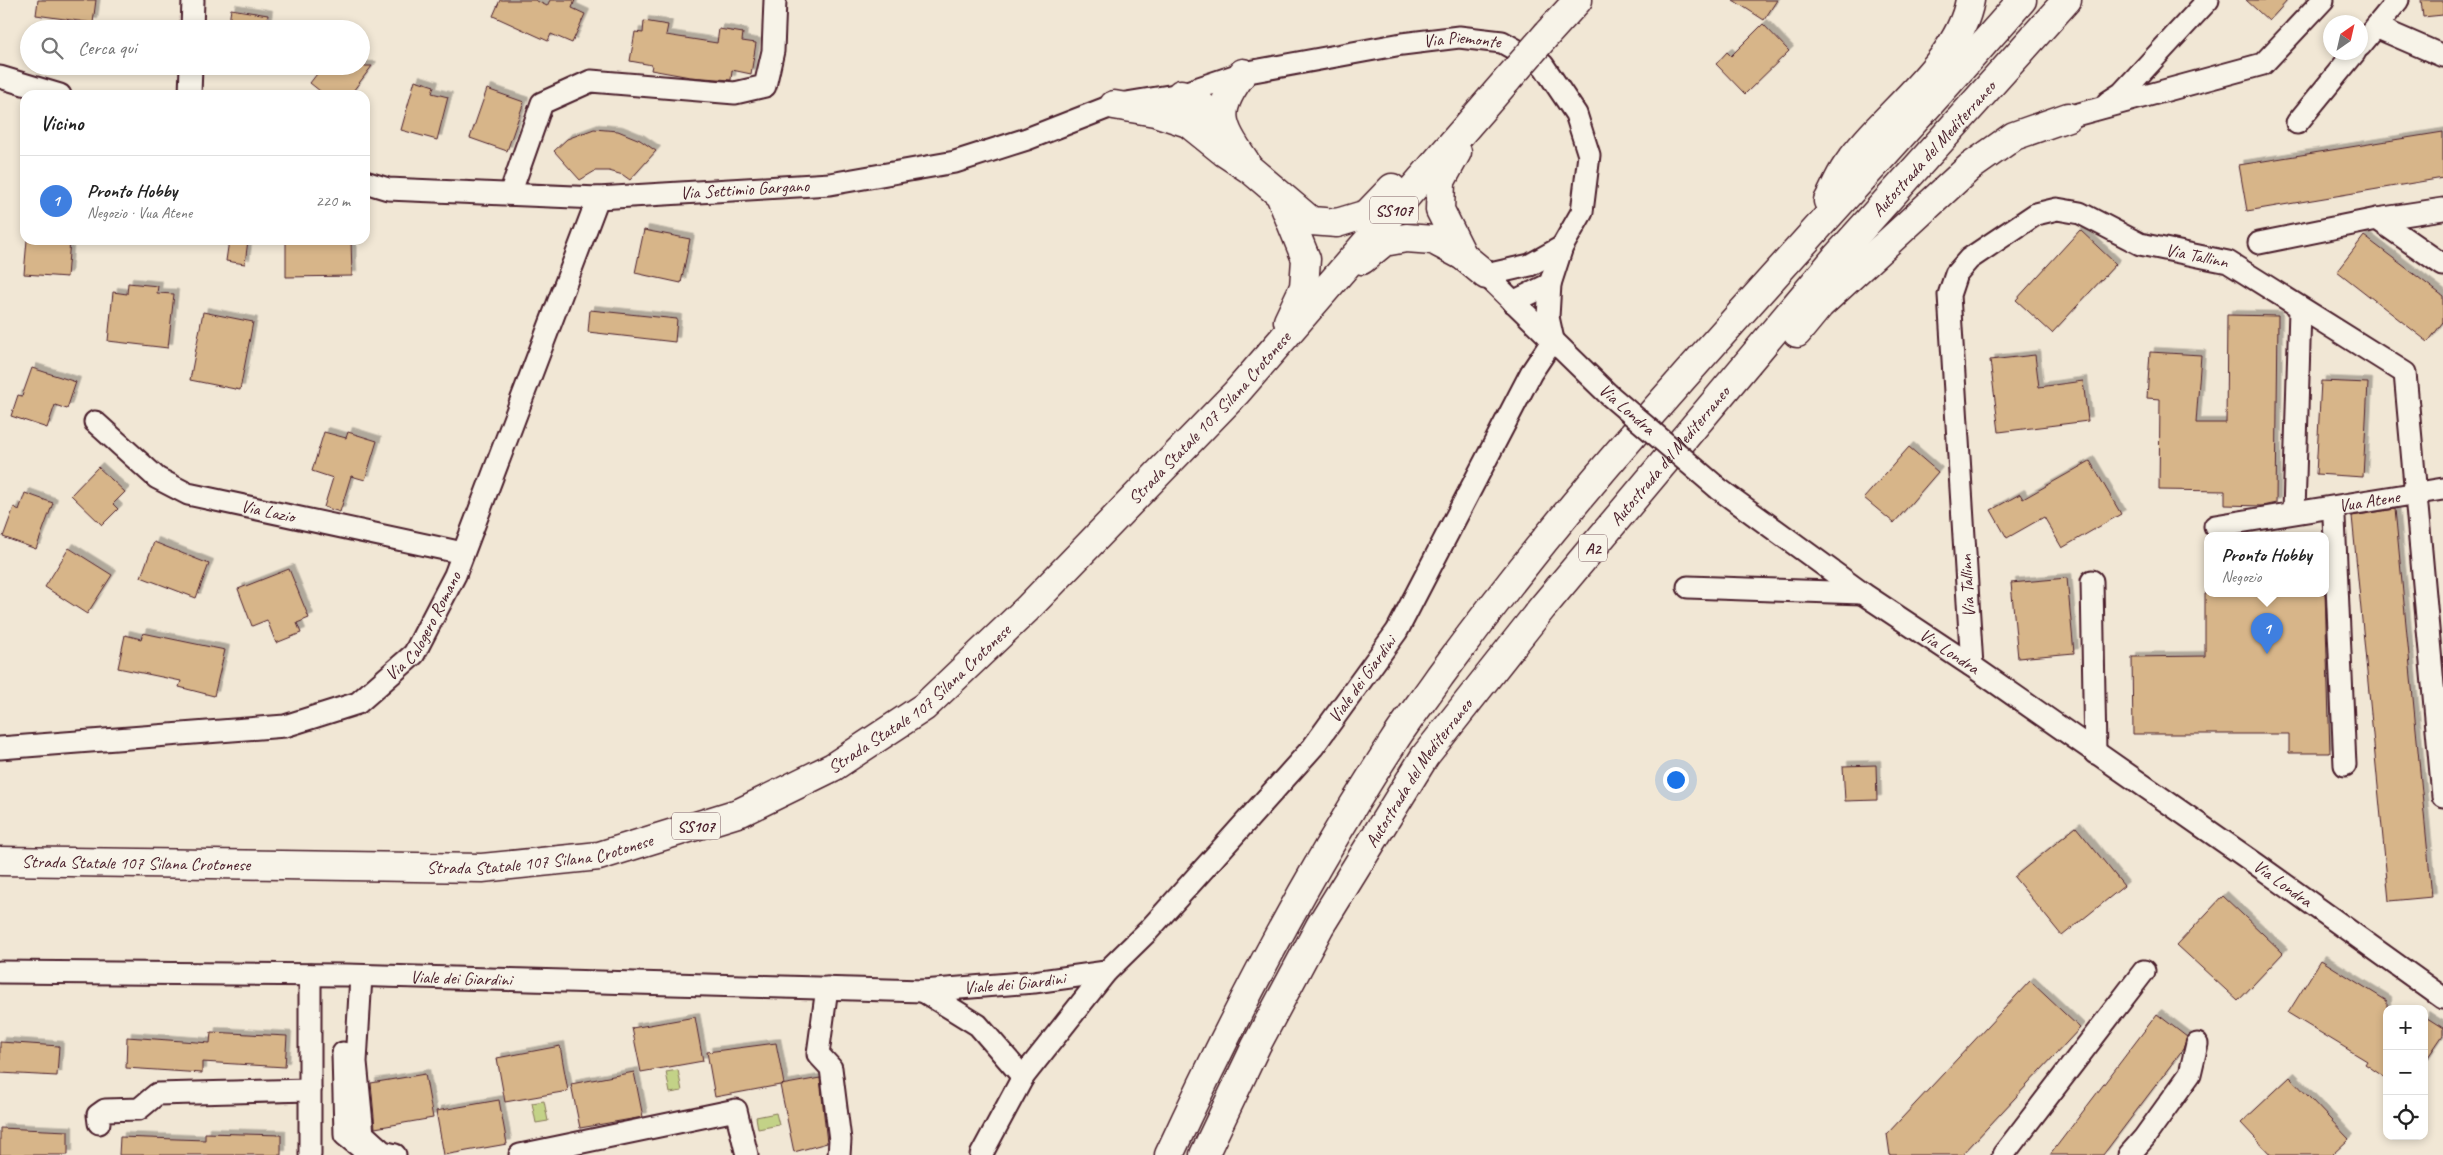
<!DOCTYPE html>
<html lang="it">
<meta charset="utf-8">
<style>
:root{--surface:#fff;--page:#f6f6f6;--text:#222;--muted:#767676;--line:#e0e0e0;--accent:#0b8043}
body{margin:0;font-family:Caveat,sans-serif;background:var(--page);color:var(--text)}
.controls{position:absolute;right:15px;bottom:15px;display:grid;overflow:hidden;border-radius:10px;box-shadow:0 2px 8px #0003}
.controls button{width:45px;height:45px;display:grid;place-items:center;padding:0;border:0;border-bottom:1px solid var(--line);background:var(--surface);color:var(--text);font:25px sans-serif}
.compass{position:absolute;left:2323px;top:15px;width:45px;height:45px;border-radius:50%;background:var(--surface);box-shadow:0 2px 8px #0003;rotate:34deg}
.you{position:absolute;left:1675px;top:779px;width:18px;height:18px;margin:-12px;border:4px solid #fff;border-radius:50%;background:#1a73e8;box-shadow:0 0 0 8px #1a73e833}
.badge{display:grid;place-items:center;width:32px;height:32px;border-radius:50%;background:var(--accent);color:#fff;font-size:16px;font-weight:700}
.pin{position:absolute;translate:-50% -41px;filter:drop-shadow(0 1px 2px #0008)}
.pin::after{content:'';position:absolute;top:26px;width:18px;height:15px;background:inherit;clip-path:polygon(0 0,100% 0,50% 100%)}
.popup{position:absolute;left:2204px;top:532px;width:125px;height:65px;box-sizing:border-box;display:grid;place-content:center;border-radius:10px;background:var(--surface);filter:drop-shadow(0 1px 4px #0005);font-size:16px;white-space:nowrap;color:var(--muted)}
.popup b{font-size:19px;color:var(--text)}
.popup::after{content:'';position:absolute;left:50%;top:100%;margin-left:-10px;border:10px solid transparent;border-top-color:var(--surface)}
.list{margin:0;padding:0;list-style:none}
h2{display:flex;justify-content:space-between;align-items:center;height:65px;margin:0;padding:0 20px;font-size:21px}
h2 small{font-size:16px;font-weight:400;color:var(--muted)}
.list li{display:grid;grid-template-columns:32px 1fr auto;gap:15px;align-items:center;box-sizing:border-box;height:90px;padding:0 20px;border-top:1px solid var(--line)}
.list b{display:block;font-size:19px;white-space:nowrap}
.list p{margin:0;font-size:16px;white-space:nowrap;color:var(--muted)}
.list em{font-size:16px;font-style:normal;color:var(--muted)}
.icon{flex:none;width:28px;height:28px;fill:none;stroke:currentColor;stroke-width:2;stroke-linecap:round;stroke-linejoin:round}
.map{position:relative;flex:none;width:2443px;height:1155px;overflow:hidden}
.search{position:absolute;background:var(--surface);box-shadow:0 2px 8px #0003;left:20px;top:20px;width:350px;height:55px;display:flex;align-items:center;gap:12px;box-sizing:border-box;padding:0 18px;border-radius:28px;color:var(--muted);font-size:19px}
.panel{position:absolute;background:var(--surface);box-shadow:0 2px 8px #0003;left:20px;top:90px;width:350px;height:155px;border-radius:15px}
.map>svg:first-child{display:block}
.green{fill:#c3d287;stroke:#867859}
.building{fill:#d7b589;stroke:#4a1f2b;filter:url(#shadow)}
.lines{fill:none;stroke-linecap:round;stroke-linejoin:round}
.minor-casing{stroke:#4a1f2b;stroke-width:25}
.highway-casing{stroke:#4a1f2b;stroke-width:31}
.minor{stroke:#f7f3e8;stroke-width:21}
.highway{stroke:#f7f3e8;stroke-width:28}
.minor-bridge-casing{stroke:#4a1f2b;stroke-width:25;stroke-linecap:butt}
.highway-bridge-casing{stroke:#4a1f2b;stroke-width:31;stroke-linecap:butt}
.minor-bridge{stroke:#f7f3e8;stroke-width:21}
.highway-bridge{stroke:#f7f3e8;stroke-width:28}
.labels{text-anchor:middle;stroke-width:4.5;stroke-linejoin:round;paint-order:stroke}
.shield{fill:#f7f3e8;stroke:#7e5f64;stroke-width:1}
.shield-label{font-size:16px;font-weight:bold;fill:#4a1f2b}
.street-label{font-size:18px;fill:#4a1f2b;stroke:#f7f3e8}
</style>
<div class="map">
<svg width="2443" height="1155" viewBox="0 0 2443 1155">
<defs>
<filter id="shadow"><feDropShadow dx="4.5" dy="-4.5" stdDeviation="0" flood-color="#0004"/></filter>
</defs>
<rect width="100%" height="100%" fill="#f1e7d5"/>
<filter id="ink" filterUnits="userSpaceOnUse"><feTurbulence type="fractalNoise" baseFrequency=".02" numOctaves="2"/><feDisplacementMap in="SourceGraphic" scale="10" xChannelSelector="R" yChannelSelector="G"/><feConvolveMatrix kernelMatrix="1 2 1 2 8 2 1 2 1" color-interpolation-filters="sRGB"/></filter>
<g filter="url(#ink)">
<!-- green -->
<g class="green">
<path d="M678,1070L682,1091L670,1093L666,1072Z"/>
<path d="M544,1101L548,1121L536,1123L532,1103Z"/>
<path d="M776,1113L779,1125L758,1129L756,1117Z"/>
</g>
<!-- building -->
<g class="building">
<path d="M38,0H96L93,23L36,15Z"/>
<path d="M500,0H535L547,6L550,0H575L572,8L585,14L572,43L551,34L548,41L493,16Z"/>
<path d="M1733,0H1777L1764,20Z"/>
<path d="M2246,0H2288L2269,21Z"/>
<path d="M2421,0H2443V15L2423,17Z"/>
<path d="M231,9L268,15L266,29H228Z"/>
<path d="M644,21L668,25L666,35L717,43L719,29L743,33L742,41L756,43L751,74L732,70L731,80L690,77L651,70L652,65L630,61L635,32L643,33Z"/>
<path d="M1763,24L1789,51L1745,94L1716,64L1727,52L1731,56Z"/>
<path d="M323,66H372L350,95H325L310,83Z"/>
<path d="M415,80L434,86L432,93L448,97L437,140L401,130Z"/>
<path d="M487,89L524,102L507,151L470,138Z"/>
<path d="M594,129L618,131L640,140L656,151L630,180L623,175L609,171H595L580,180L554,151L567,139Z"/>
<path d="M2443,132V178L2247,211L2239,165Z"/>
<path d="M644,230L690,239L681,283L635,273Z"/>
<path d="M2080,230L2116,264L2052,333L2016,300Z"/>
<path d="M2364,236L2443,296V322L2428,342L2337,271Z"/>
<path d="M27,240H70L67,277L24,274Z"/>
<path d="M229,240H248L245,264L226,261Z"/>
<path d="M286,240H351L352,276L286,277Z"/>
<path d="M128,283L158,286L157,293L174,294L168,348L108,341L113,292L127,294Z"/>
<path d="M590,310L677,319L675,342L588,332Z"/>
<path d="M203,312L253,322L240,390L190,380Z"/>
<path d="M2227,315L2278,316L2276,503L2262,506L2225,505V491L2159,490L2160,399L2147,398L2150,352L2201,355L2196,423H2226Z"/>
<path d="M2035,355L2039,387L2083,381L2088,421L1999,432L1990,360Z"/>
<path d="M32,368L76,382L67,409L55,405L47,428L11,416L18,395L22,396Z"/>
<path d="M2321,381L2368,383L2363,477L2316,474Z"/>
<path d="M324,432L346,438L348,432L377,441L365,480L351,476L340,512L324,507L333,478L312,471Z"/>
<path d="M1909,447L1938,472L1894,523L1864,498Z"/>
<path d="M2090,461L2121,514L2062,548L2044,517L2007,538L1991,510L2020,494L2023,499Z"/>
<path d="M98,467L125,492L113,504L118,509L102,525L71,495Z"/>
<path d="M25,493L53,503L36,549L3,537L14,507L19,510Z"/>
<path d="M2395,509L2432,897L2389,901L2352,516Z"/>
<path d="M154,542L209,564L196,598L141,577Z"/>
<path d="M69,548L112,575L87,614L45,587Z"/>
<path d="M289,569L309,618L297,623L301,633L276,643L267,620L252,626L238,589Z"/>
<path d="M2067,578L2074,653L2018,658L2011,583Z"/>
<path d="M2205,593H2325L2330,753H2289V734H2133L2132,657L2205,656Z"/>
<path d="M143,633L225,650L214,696L179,687L181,681L118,668L125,635L141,639Z"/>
<path d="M1876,765L1877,800L1845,801L1843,766Z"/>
<path d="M2076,827L2124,886L2062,936L2014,877Z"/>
<path d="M2223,896L2283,953L2238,1001L2177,945Z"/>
<path d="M2321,960L2387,1001V1079L2365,1064L2367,1061L2288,1013Z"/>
<path d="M2030,981L2080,1028L1962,1155H1890L1887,1134Z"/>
<path d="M2157,1014L2187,1037L2183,1049L2103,1155H2050Z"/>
<path d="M2424,1016L2443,1028V1035L2424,1063Z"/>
<path d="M695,1017L703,1061L641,1072L632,1028Z"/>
<path d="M211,1032L287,1036L285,1067L202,1062V1073L126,1068L127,1037L210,1043Z"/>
<path d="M0,1042L59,1046L57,1076L0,1073Z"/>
<path d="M776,1043L784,1084L781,1085L820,1078L827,1143L794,1152L780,1085L715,1097L707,1052Z"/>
<path d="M560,1046L568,1091L505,1102L497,1058Z"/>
<path d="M634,1072L643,1117L580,1128L571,1084Z"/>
<path d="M425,1074L433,1118L375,1128L371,1083Z"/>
<path d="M2290,1077L2349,1139L2332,1155H2271L2241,1123Z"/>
<path d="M499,1100L507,1144L444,1155L436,1111Z"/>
<path d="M0,1128L68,1131V1155H0Z"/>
<path d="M205,1133L281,1135V1155H119L120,1137L205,1140Z"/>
</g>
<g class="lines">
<!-- minor casing -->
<g class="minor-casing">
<g id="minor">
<path d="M2376,27L2443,56"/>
<path d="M192,29L193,0"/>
<path d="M2360,46L2398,0"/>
<path d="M0,77L60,95"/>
<path d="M190,95L191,66"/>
<path d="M2108,102L2122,93L2208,0"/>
<path d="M2068,117L2263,64L2323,0"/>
<path d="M2297,123L2355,52"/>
<path id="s1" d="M365,182L388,189L598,198L830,184L955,162L1027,139L1114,105L1181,94L1243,73L1402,44L1459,37L1502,42L1543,65L1576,114L1589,155L1582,212L1562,247L1550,284L1548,317L1553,340"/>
<path d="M510,194L542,103L591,81L735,93L765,86L773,51L775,0"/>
<path d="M2377,219L2443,265"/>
<path d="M2259,243L2377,219L2443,209"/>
<path d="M1486,275L1608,394"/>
<path d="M1486,275L1530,265L1562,247"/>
<path d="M1513,302L1550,284"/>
<path id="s2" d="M95,422L157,478L188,494L463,553"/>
<path id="s3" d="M1719,489L1862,593L1972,666L2256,864L2443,998"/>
<path d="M2294,512L2300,309"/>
<path d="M2334,518L2345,765"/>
<path id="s4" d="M2215,526L2443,489"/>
<path d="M2092,581L2095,753"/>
<path d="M1688,587L1862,593"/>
<path id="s5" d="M1972,666L1949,295L1956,274L1969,259L2036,214L2057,209L2080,213L2140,244L2228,262L2405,373L2443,796"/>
<path id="s6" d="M0,748L285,726L358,703L414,654L455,575L598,198"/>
<path id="s7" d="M0,972L347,975L923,991L1034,982L1106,972"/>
<path d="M361,976L356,1062L363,1134L383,1152L395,1155"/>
<path d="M827,988L818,1054L831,1068L840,1140L839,1155"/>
<path d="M923,991L978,1025L1023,1077"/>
<path d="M343,1053L345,1135L370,1155"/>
<path d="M99,1123L98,1115L105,1110L139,1109L157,1094L310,1090"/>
<path d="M310,1155V975"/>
<path d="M520,1155L736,1110L747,1155"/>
<path id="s8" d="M981,1155L1023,1077L1106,972L1148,931L1313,747L1397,631L1531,373L1553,340"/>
<path d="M2003,1155L2144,971"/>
<path d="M2129,1155L2144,1138L2190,1074L2197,1044"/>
</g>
</g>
<!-- highway casing -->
<g class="highway-casing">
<g id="highway">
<path d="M1548,33L1578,0"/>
<path d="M1243,73C1214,111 1219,123 1245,161"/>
<path d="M1114,105L1155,112L1188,123L1224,152L1251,170L1311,221L1337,223L1367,214L1392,188"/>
<path d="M1188,123L1181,108V94C1203,102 1214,117 1227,136"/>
<path d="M1457,152L1441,181L1440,210L1463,256"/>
<path d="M1282,200L1306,259L1304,287L1288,321"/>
<path d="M1828,201C1834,190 1839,177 1846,167C1881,115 1959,64 1970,0"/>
<path d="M1362,260L1384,242L1406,238L1433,240L1463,256L1486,275"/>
<path d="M1797,333L1820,305L1970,167L2014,136L2068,117"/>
<path id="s9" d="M0,861L482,868L599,856L741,812L833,767L924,707L1027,609L1236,393L1508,79"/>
<path d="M1169,1155C1235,1012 1308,873 1394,741C1408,719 1425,698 1440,676C1503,590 1570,507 1640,427C1765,283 1896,144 2022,0"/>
<path id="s10" d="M1204,1155L1256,1046L1320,926L1425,756L1542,608L1838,255L2067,0"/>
</g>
</g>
<!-- minor -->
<use href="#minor" class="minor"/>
<!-- highway -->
<use href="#highway" class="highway"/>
<!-- minor-bridge casing -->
<g class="minor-bridge-casing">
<path id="minor-bridge" d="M1608,394L1719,489"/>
</g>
<!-- highway-bridge casing -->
<g class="highway-bridge-casing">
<path id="highway-bridge" d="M1508,79L1548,33"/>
</g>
<!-- minor-bridge -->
<use href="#minor-bridge" class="minor-bridge"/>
<!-- highway-bridge -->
<use href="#highway-bridge" class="highway-bridge"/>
</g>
</g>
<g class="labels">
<!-- shield labels -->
<g class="shield">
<rect x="1370" y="196.5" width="48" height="27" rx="4"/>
<rect x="1579" y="534.5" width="28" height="27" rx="4"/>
<rect x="672" y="812.5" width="48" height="27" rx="4"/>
</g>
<g class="shield-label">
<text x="1394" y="216">SS107</text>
<text x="1593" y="554">A2</text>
<text x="696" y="832">SS107</text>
</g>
<!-- street labels -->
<g class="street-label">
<text dy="6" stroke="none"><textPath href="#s1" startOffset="1118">Via Piemonte</textPath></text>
<text dy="6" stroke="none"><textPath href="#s10" startOffset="1249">Autostrada del Mediterraneo</textPath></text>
<text dy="6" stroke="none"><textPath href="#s1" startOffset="381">Via Settimio Gargano</textPath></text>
<text dy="6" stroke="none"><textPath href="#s5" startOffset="665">Via Tallinn</textPath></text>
<text transform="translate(1627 409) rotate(41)" y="6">Via Londra</text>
<text dy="6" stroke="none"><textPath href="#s9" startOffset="1366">Strada Statale 107 Silana Crotonese</textPath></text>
<text dy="6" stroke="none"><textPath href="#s10" startOffset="844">Autostrada del Mediterraneo</textPath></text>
<text dy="6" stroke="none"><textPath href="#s4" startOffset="156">Vua Atene</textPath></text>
<text dy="6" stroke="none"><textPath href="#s2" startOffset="200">Via Lazio</textPath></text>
<text transform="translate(1967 586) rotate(-93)" y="6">Via Tallinn</text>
<text dy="6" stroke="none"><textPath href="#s6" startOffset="465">Via Calogero Romano</textPath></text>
<text dy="6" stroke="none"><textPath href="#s3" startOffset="282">Via Londra</textPath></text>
<text dy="6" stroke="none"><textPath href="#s8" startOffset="612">Viale dei Giardini</textPath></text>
<text dy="6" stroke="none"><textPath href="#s9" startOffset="961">Strada Statale 107 Silana Crotonese</textPath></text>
<text dy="6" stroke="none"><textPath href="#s10" startOffset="439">Autostrada del Mediterraneo</textPath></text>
<text dy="6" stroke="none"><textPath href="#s9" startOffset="541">Strada Statale 107 Silana Crotonese</textPath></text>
<text dy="6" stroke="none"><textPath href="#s9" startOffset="136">Strada Statale 107 Silana Crotonese</textPath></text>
<text dy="6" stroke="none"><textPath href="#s3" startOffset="688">Via Londra</textPath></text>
<text dy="6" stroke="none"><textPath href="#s7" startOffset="461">Viale dei Giardini</textPath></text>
<text dy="6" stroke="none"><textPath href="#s7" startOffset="1015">Viale dei Giardini</textPath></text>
</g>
</g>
</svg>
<div class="controls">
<button>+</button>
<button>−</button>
<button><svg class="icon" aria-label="locate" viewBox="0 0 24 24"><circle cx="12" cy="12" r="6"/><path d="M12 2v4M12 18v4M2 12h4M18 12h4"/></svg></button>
</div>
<svg class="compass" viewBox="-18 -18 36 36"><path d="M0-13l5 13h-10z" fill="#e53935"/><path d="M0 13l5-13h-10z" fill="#767676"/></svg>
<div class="you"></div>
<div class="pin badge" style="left:2267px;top:654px;background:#3f7fe0">1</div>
<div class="popup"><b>Pronto Hobby</b>Negozio</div>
<div class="search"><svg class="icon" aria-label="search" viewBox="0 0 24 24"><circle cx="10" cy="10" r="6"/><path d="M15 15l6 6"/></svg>Cerca qui</div>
<section class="panel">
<h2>Vicino<small></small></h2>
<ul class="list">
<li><span class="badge" style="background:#3f7fe0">1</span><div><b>Pronto Hobby</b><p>Negozio · Vua Atene</p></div><em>220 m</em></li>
</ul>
</section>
</div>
